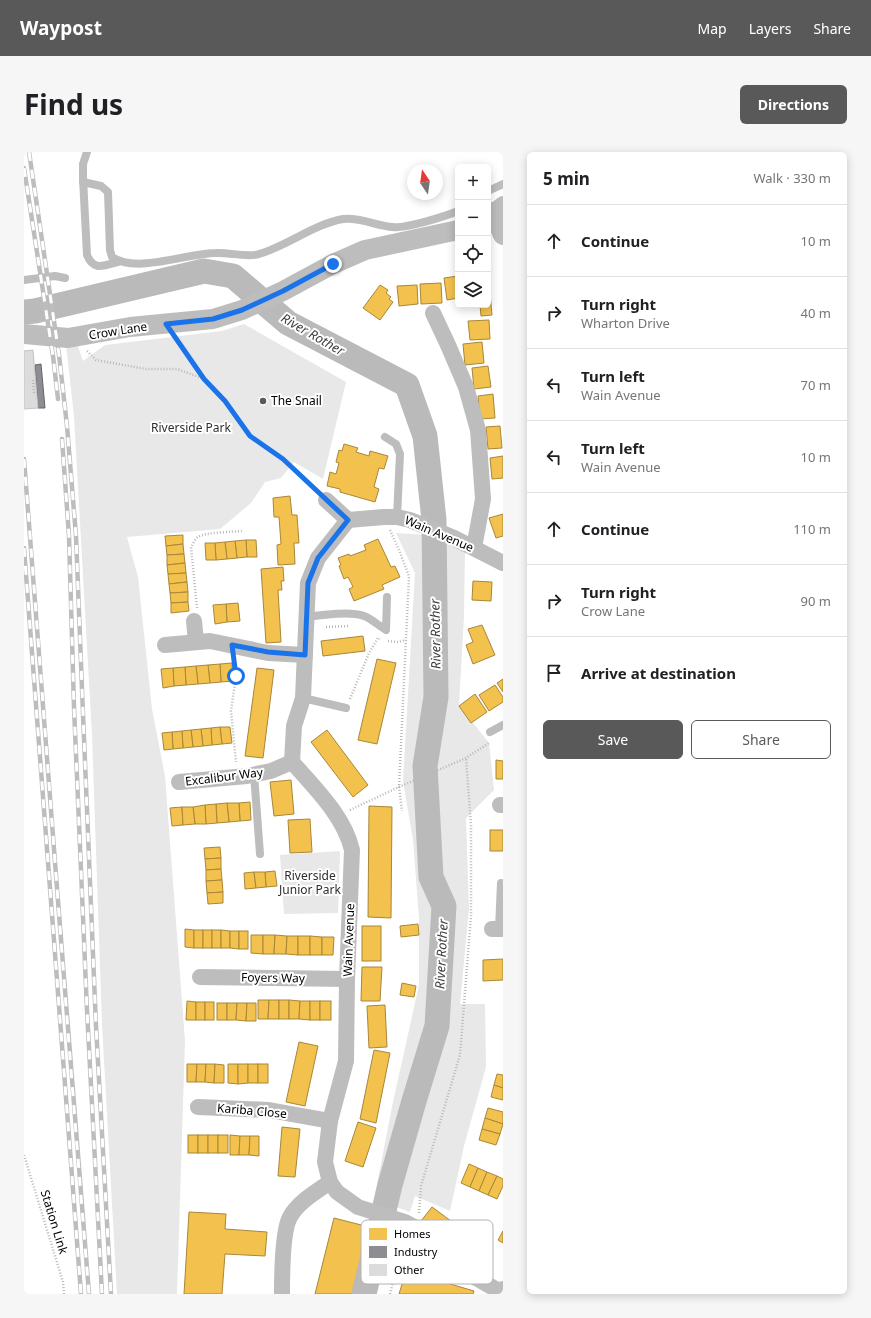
<!DOCTYPE html>
<meta charset="utf-8">
<style>
:root{--surface:#fff;--page:#f6f6f6;--text:#202124;--muted:#757577;--line:#e0e0e0;--accent:#595959}
body{margin:0;font-family:"Noto Sans",sans-serif;background:var(--page);color:var(--text)}
.controls{position:absolute;right:12px;top:12px;display:grid;overflow:hidden;border-radius:6px;box-shadow:0 2px 10px #0003}
.controls button{width:36px;height:36px;display:grid;place-items:center;padding:0;border:0;border-bottom:1px solid var(--line);background:var(--surface);color:var(--text);font:20px sans-serif}
.compass{position:absolute;left:383px;top:12px;width:36px;height:36px;border-radius:50%;background:var(--surface);box-shadow:0 2px 10px #0003;rotate:347deg}
.stop{position:absolute;width:12px;height:12px;margin:-9px;border:3px solid #1a73e8;border-radius:50%;background:#fff}
.stop.end{background:#1a73e8;border-color:#fff;box-shadow:0 1px 4px #0008}
.list{margin:0;padding:0;list-style:none}
h2{display:flex;justify-content:space-between;align-items:center;height:52px;margin:0;padding:0 16px;font-size:17px}
h2 small{font-size:13px;font-weight:400;color:var(--muted)}
.list li{display:grid;grid-template-columns:26px 1fr auto;gap:12px;align-items:center;box-sizing:border-box;height:72px;padding:0 16px;border-top:1px solid var(--line)}
.list b{display:block;font-size:15px;white-space:nowrap}
.list p{margin:0;font-size:13px;white-space:nowrap;color:var(--muted)}
.list em{font-size:13px;font-style:normal;color:var(--muted)}
.actions{display:flex;gap:8px;padding:12px 16px}
.actions a{flex:1;padding:9px 0;border:1px solid var(--accent);border-radius:6px;text-align:center;font-size:14px;color:var(--accent)}
.actions .main{background:var(--accent);color:#fff}
.icon{flex:none;width:22px;height:22px;fill:none;stroke:currentColor;stroke-width:2;stroke-linecap:round;stroke-linejoin:round}
.map{position:relative;flex:none;width:479px;height:1142px;overflow:hidden;border-radius:6px}
header{display:flex;align-items:center;gap:24px;box-sizing:border-box;height:56px;padding:0 20px;background:var(--accent);color:#fff}
header strong{font-size:19px}
nav{display:flex;gap:22px;margin-inline-start:auto;font-size:14px}
.intro{display:flex;align-items:center;justify-content:space-between;box-sizing:border-box;height:96px;padding:0 24px}
h1{margin:0;font-size:28px}
.button{padding:10px 18px;border-radius:6px;background:var(--accent);color:#fff;font-size:14px;font-weight:700}
main{display:flex;gap:24px;padding:0 24px}
aside{flex:1;background:var(--surface);border-radius:6px;box-shadow:0 2px 10px #0003}
.map>svg:first-child{display:block}
.green{fill:#e8e8e8}
.homes{fill:#f2c14e;stroke:#a98737}
.industry{fill:#8d8d92;stroke:#636366}
.lines{fill:none;stroke-linecap:round;stroke-linejoin:round}
.river{stroke:#bababa;stroke-width:25}
.building{fill:#dcdcdc;stroke:#c4c4c4}
.path{stroke:#b8b8b8;stroke-width:2.5;stroke-dasharray:1 2;stroke-linecap:butt}
.service{stroke:#bdbdbd;stroke-width:8}
.minor{stroke:#bdbdbd;stroke-width:16}
.tertiary{stroke:#bdbdbd;stroke-width:20}
.rail-casing{stroke:#bdbdbd;stroke-width:4.5}
.rail{stroke:#fff;stroke-width:3;stroke-dasharray:9;stroke-linecap:butt}
.route{stroke:#1a73e8;stroke-width:5}
.poi-dot{fill:#595959;stroke:#fff;stroke-width:1.5}
.labels{text-anchor:middle;stroke-width:4;stroke-linejoin:round;paint-order:stroke}
.street-label{font-size:12px;fill:#000;stroke:#fff}
.poi-label{font-size:12px;fill:#000;stroke:#fff;text-anchor:start}
.park-label{font-size:12px;fill:#2d2d2d;stroke:#fff}
.water-label{font-size:13px;font-style:italic;fill:#3e3e3e;stroke:#fff}
.key{fill:#fff;stroke:#b2b2b2;stroke-width:1}
.key-label{font-size:11px;fill:#000}
</style>
<header>
<strong>Waypost</strong>
<nav><a>Map</a><a>Layers</a><a>Share</a></nav>
</header>
<div class="intro"><h1>Find us</h1><a class="button">Directions</a></div>
<main>
<div class="map">
<svg width="479" height="1142" viewBox="0 0 479 1142">
<rect width="100%" height="100%" fill="#fff"/>
<!-- green -->
<g class="green">
<path d="M220,172L322,230L299,327L270,310L257,326L241,330L227,351L196,377L103,385L114,425L128,557L141,624L161,889L153,1142H93L78,872L68,583L50,264L42,193L53,192L59,209L81,193L198,179Z"/>
<path d="M372,381L402,383L441,397L440,464L435,553L465,591L470,638L442,666L445,757L436,852H461L462,915L440,994L426,1059L391,1044L386,1060L350,1047L369,950L395,833V766L389,688L379,629L391,421Z"/>
<path d="M316,699L314,761L260,762L256,703Z"/>
</g>
<!-- homes -->
<g class="homes">
<path d="M434,124V146L423,148L420,126Z"/>
<path d="M464,129H465L468,163L457,164L456,153H464Z"/>
<path d="M417,131L418,151L397,152L396,132Z"/>
<path d="M356,133L364,138L362,141L367,145L365,147L369,150L356,168L339,156Z"/>
<path d="M393,133L394,152L375,154L373,134Z"/>
<path d="M465,168L466,187L446,188L444,169Z"/>
<path d="M458,190L460,211L441,213L439,192Z"/>
<path d="M464,214L467,235L450,237L448,216Z"/>
<path d="M469,242L471,266L456,267L454,244Z"/>
<path d="M476,274L478,296L464,297L462,275Z"/>
<path d="M320,292L334,296L332,300L345,304L346,299L364,304L360,317L355,316L350,335L355,337L351,350L316,340V337L303,334L306,320L312,322L315,311L312,310L315,298L318,299Z"/>
<path d="M479,304V326L468,327L466,306Z"/>
<path d="M266,344L268,363H273L275,391H270L271,412L254,413L253,393L257,392L255,365H250L249,346Z"/>
<path d="M479,362V384L472,386L465,366Z"/>
<path d="M159,383V392L142,394L141,384Z"/>
<path d="M354,387L367,415L371,414L376,425L358,433L360,437L330,449L325,437L329,435L324,425L320,427L315,414L317,413L314,406L325,402L326,404L342,398L340,393Z"/>
<path d="M222,388H232L233,405H223Z"/>
<path d="M222,388L223,405L213,406L211,389Z"/>
<path d="M211,389L213,406L203,407L201,390Z"/>
<path d="M201,390L203,407L192,408L191,391Z"/>
<path d="M181,391H191L192,408H182Z"/>
<path d="M159,392L160,402L143,403L142,394Z"/>
<path d="M160,402L161,411L143,413V403Z"/>
<path d="M161,411L162,421L144,422L143,413Z"/>
<path d="M259,415L260,429H257L258,438H254L257,490L242,491L237,417Z"/>
<path d="M162,421L163,430L145,432L144,422Z"/>
<path d="M449,429L468,430L467,449L448,448Z"/>
<path d="M163,430L164,440L146,441L145,432Z"/>
<path d="M164,440V450L147,451L146,441Z"/>
<path d="M164,450L165,459L147,461V451Z"/>
<path d="M214,451L216,469L203,470L202,452Z"/>
<path d="M202,452L203,470L191,472L189,453Z"/>
<path d="M458,473L471,503L449,512L442,493L449,490L444,477Z"/>
<path d="M339,484L341,499L299,504L297,489Z"/>
<path d="M353,507L372,511L353,592L334,588Z"/>
<path d="M208,511L209,529L197,530L196,512Z"/>
<path d="M196,512L197,530L186,531L184,513Z"/>
<path d="M184,513L186,531L174,532L172,514Z"/>
<path d="M172,514L174,532L162,533L161,515Z"/>
<path d="M161,515L162,533L150,534L149,516Z"/>
<path d="M149,516L150,534L139,536L137,517Z"/>
<path d="M233,516L250,518L239,606L221,604Z"/>
<path d="M479,527V540L473,531Z"/>
<path d="M471,533L479,545V550L465,559L455,543Z"/>
<path d="M451,542L463,560L447,571L435,554Z"/>
<path d="M196,575H206L208,591L198,592Z"/>
<path d="M196,575L198,592L188,593L187,576Z"/>
<path d="M187,576L188,593L179,594L177,577Z"/>
<path d="M177,577L179,594L169,595L167,578Z"/>
<path d="M167,578L169,595L159,596L158,579Z"/>
<path d="M303,578L344,633L329,645L287,590Z"/>
<path d="M158,579L159,596L149,597L148,580Z"/>
<path d="M148,580L149,597L140,598L138,581Z"/>
<path d="M472,608L479,609V627H472Z"/>
<path d="M267,628L270,662L250,664L246,630Z"/>
<path d="M226,650L227,668L216,669L215,651Z"/>
<path d="M203,651H215L216,669L205,670Z"/>
<path d="M203,651L205,670L193,671L192,652Z"/>
<path d="M192,652L193,671L182,672L181,653Z"/>
<path d="M181,653L182,672H171L169,655Z"/>
<path d="M345,654L368,655L367,766L344,765Z"/>
<path d="M158,655L159,673L148,674L146,656Z"/>
<path d="M158,655H169L171,672L159,673Z"/>
<path d="M286,667L288,700L266,701L264,668Z"/>
<rect x="466" y="678" width="13" height="21"/>
<path d="M196,695L197,706L181,707L180,696Z"/>
<path d="M197,706V717L182,718L181,707Z"/>
<path d="M197,717L198,728L182,729V718Z"/>
<path d="M251,719L253,734L242,735L241,720Z"/>
<path d="M230,720L232,736L221,737L220,721Z"/>
<path d="M230,720H241L242,735L232,736Z"/>
<path d="M198,728L199,740L183,741L182,729Z"/>
<path d="M199,740V751L184,752L183,741Z"/>
<path d="M394,772L395,783L377,785L376,774Z"/>
<rect x="338" y="774" width="19" height="35"/>
<path d="M161,777L170,778V796L161,795Z"/>
<rect x="170" y="778" width="9" height="18"/>
<rect x="179" y="778" width="9" height="18"/>
<rect x="188" y="778" width="9" height="18"/>
<path d="M197,778L206,779V796H197Z"/>
<path d="M206,779H215V797L206,796Z"/>
<rect x="215" y="779" width="9" height="18"/>
<path d="M227,783H239V802L227,801Z"/>
<path d="M239,783H251L250,802H239Z"/>
<path d="M251,783L263,784L262,802H250Z"/>
<path d="M263,784H274V803L262,802Z"/>
<rect x="274" y="784" width="12" height="19"/>
<path d="M286,784L298,785V803H286Z"/>
<path d="M298,785H310L309,803H298Z"/>
<path d="M479,807V828L459,829V808Z"/>
<path d="M338,815H358L356,849H337Z"/>
<path d="M378,831L392,834L390,845L376,843Z"/>
<path d="M234,848H245L244,867H234Z"/>
<path d="M245,848H255V867H244Z"/>
<rect x="255" y="848" width="10" height="19"/>
<path d="M265,848L276,849L275,867H265Z"/>
<path d="M163,849L172,850V868H162Z"/>
<path d="M276,849H286V868L275,867Z"/>
<rect x="286" y="849" width="10" height="19"/>
<rect x="296" y="849" width="11" height="19"/>
<rect x="172" y="850" width="9" height="18"/>
<rect x="181" y="850" width="9" height="18"/>
<rect x="193" y="851" width="10" height="17"/>
<path d="M203,851H213L212,868H203Z"/>
<path d="M213,851H223L222,869L212,868Z"/>
<path d="M223,851H232V869H222Z"/>
<path d="M361,853L363,895L345,896L343,854Z"/>
<path d="M275,890L294,894L281,954L262,950Z"/>
<path d="M350,898L366,901L352,971L336,967Z"/>
<path d="M163,912H173L172,930H163Z"/>
<path d="M173,912H182L181,930H172Z"/>
<path d="M182,912H191L190,931L181,930Z"/>
<path d="M191,912L200,913V931H190Z"/>
<path d="M204,912H214V932L204,931Z"/>
<path d="M214,912H224V931L214,932Z"/>
<rect x="224" y="912" width="10" height="19"/>
<rect x="234" y="912" width="10" height="19"/>
<path d="M473,922L479,923V936L470,933Z"/>
<path d="M470,933L479,936V948L467,945Z"/>
<path d="M464,956L479,960V972L461,966Z"/>
<path d="M461,966L479,972L476,982L458,977Z"/>
<path d="M334,970L352,976L339,1015L321,1009Z"/>
<path d="M258,975L276,977L271,1025L254,1024Z"/>
<path d="M458,977L476,982L472,993L455,988Z"/>
<rect x="164" y="983" width="10" height="18"/>
<rect x="174" y="983" width="10" height="18"/>
<rect x="184" y="983" width="10" height="18"/>
<rect x="194" y="983" width="10" height="18"/>
<path d="M206,983L216,984L215,1003H206Z"/>
<path d="M216,984H226L225,1003H215Z"/>
<path d="M226,984H235V1004L225,1003Z"/>
<path d="M445,1012L454,1016L446,1035L437,1031Z"/>
<path d="M454,1016L463,1020L455,1039L446,1035Z"/>
<path d="M463,1020L473,1024L464,1043L455,1039Z"/>
<path d="M473,1024L479,1027V1034L473,1047L464,1043Z"/>
<path d="M408,1055L427,1069L415,1083L397,1069Z"/>
<path d="M165,1060L202,1062L201,1077L243,1080L241,1104L201,1102L198,1142H160Z"/>
<path d="M310,1066L345,1075L328,1142H291Z"/>
<path d="M479,1079V1091L474,1088Z"/>
<path d="M382,1119L450,1139L449,1142H375Z"/>
</g>
<!-- industry -->
<path class="industry" d="M17,212L21,256H14L11,213Z"/>
<g class="lines">
<!-- river -->
<path class="river" d="M0,160L11,159L180,119L209,124L264,171L383,233L401,284L410,368L412,545L401,614L407,725L420,754L413,874L390,949L366,1033L340,1142"/>
</g>
<!-- building -->
<path class="building" d="M9,198L14,256L0,257V199Z"/>
<g class="lines">
<!-- path -->
<g class="path">
<path d="M152,187L180,227"/>
<path d="M63,199L72,208L122,217H153L180,227L201,249L226,284L259,307L293,339"/>
<path d="M9,228L10,241"/>
<path d="M366,378L375,398L385,424L375,635L442,606L465,591"/>
<path d="M173,456L167,395C169,392 171,387 174,385C182,380 208,380 218,379"/>
<path d="M302,475L325,474"/>
<path d="M364,489L374,490L382,488"/>
<path d="M210,508L212,524L207,559L212,610"/>
<path d="M326,547L345,501L354,486L356,487"/>
<path d="M326,658L375,635L378,659"/>
<path d="M0,1003L39,1130L40,1142"/>
<path d="M395,1061L397,1034L436,903L447,764V673L442,606"/>
<path d="M366,1142L379,1093L383,1087"/>
</g>
<!-- service -->
<g class="service">
<path d="M63,0L59,12V26L63,103C70,120 80,113 94,110"/>
<path d="M59,30L77,34L84,40L86,98L88,105C112,122 163,101 192,101C205,100 223,106 235,102C263,94 290,72 319,67C336,65 353,74 369,75C381,77 422,64 434,59"/>
<path d="M464,39L479,32"/>
<path d="M0,128L31,124L41,126"/>
<path d="M361,285L372,292L376,302L373,365"/>
<path d="M283,465C296,463 327,459 340,464C348,467 355,474 362,478L363,445"/>
<path d="M279,546L322,556"/>
<path d="M466,580L479,573"/>
<path d="M230,622L236,702"/>
<path d="M475,777L477,731"/>
</g>
<!-- minor -->
<g class="minor">
<path d="M469,60L479,52"/>
<path d="M409,161L424,193L442,235L454,278L459,347L450,396"/>
<path d="M302,348L324,368"/>
<path d="M170,469L172,490"/>
<path d="M141,493L186,489L244,501L281,503"/>
<path d="M155,630L223,624L247,619L268,610"/>
<path d="M476,653H479"/>
<path d="M468,777H479"/>
<path d="M176,825L323,827"/>
<path d="M174,955L245,958L306,969"/>
<path d="M478,1141L437,1117L390,1075L381,1070L334,1055L313,1040L306,1030L301,1010L306,969L322,909L323,827L328,698C320,664 291,636 268,610L270,574L279,546L284,431L294,406L324,368L360,365H373L386,368L430,386L479,411"/>
<path d="M258,1142C258,1124 258,1079 266,1065C274,1050 292,1040 306,1030"/>
</g>
<!-- tertiary -->
<g class="tertiary">
<path d="M464,64L469,60L479,83"/>
<path d="M0,182L44,186L106,175L189,167L218,158L259,139L309,112L341,98L434,78"/>
<path d="M477,1142L479,1139"/>
</g>
<!-- rail casing -->
<g class="rail-casing">
<g id="rail">
<path d="M5,0L35,203L43,274L52,384L59,562L72,874L87,1142"/>
<path d="M0,16L29,204L34,247"/>
<path d="M38,287L45,384L50,555L63,858L78,1142"/>
<path d="M0,307C22,585 42,864 65,1142"/>
<path d="M0,396L57,1142"/>
</g>
</g>
<!-- rail -->
<use href="#rail" class="rail"/>
</g>
<g class="lines">
<!-- route -->
<path class="route" d="M212,524L208,493L244,500L281,503L284,431L294,406L324,368L259,307L226,284L201,249L180,227L142,172L189,167L218,158L259,139L309,112"/>
</g>
<!-- markers -->
<circle class="poi-dot" cx="239" cy="249" r="4"/>
<g class="labels">
<!-- street labels -->
<g class="street-label">
<text transform="translate(94 179) rotate(-9)" y="4">Crow Lane</text>
<text transform="translate(415 382) rotate(23)" y="4">Wain Avenue</text>
<text transform="translate(200 625) rotate(-7)" y="4">Excalibur Way</text>
<text transform="translate(325 788) rotate(-88)" y="4">Wain Avenue</text>
<text transform="translate(249 826) rotate(1)" y="4">Foyers Way</text>
<text transform="translate(228 959) rotate(5)" y="4">Kariba Close</text>
<text transform="translate(30 1070) rotate(73)" y="4">Station Link</text>
</g>
<!-- poi labels -->
<g class="poi-label">
<text x="247" y="253">The Snail</text>
</g>
<!-- park labels -->
<g class="park-label">
<text x="167" y="280">Riverside Park</text>
<text x="286" y="728">Riverside<tspan x="286" dy="14">Junior Park</tspan></text>
</g>
<!-- water labels -->
<g class="water-label">
<text transform="translate(289 182) rotate(30)" y="5">River Rother</text>
<text transform="translate(411 482) rotate(-91)" y="5">River Rother</text>
<text transform="translate(417 802) rotate(-87)" y="5">River Rother</text>
</g>
</g>
<!-- legend -->
<rect x="337" y="1068" width="132" height="64" rx="6" class="key"/>
<rect x="345" y="1076" width="18" height="12" fill="#f2c14e"/>
<rect x="345" y="1094" width="18" height="12" fill="#8d8d92"/>
<rect x="345" y="1112" width="18" height="12" fill="#dcdcdc"/>
<g class="key-label">
<text x="370" y="1086">Homes</text>
<text x="370" y="1104">Industry</text>
<text x="370" y="1122">Other</text>
</g>
</svg>
<div class="controls">
<button>+</button>
<button>−</button>
<button><svg class="icon" aria-label="locate" viewBox="0 0 24 24"><circle cx="12" cy="12" r="6"/><path d="M12 2v4M12 18v4M2 12h4M18 12h4"/></svg></button>
<button><svg class="icon" aria-label="layers" viewBox="0 0 24 24"><path d="M12 4l9 5-9 5-9-5zM3 14l9 5 9-5"/></svg></button>
</div>
<svg class="compass" viewBox="-18 -18 36 36"><path d="M0-13l5 13h-10z" fill="#e53935"/><path d="M0 13l5-13h-10z" fill="#757577"/></svg>
<div class="stop" style="left:212px;top:524px"></div>
<div class="stop end" style="left:309px;top:112px"></div>
</div>
<aside>
<h2>5 min<small>Walk · 330 m</small></h2>
<ul class="list">
<li><svg class="icon" aria-label="ahead" viewBox="0 0 24 24"><path d="M12 20V5M6 11l6-6 6 6"/></svg><div><b>Continue</b></div><em>10 m</em></li>
<li><svg class="icon" aria-label="right" viewBox="0 0 24 24"><path d="M7 20v-9h11M14 6l5 5-5 5"/></svg><div><b>Turn right</b><p>Wharton Drive</p></div><em>40 m</em></li>
<li><svg class="icon" aria-label="left" viewBox="0 0 24 24"><path d="M17 20v-9H6M10 6l-5 5 5 5"/></svg><div><b>Turn left</b><p>Wain Avenue</p></div><em>70 m</em></li>
<li><svg class="icon" aria-label="left" viewBox="0 0 24 24"><path d="M17 20v-9H6M10 6l-5 5 5 5"/></svg><div><b>Turn left</b><p>Wain Avenue</p></div><em>10 m</em></li>
<li><svg class="icon" aria-label="ahead" viewBox="0 0 24 24"><path d="M12 20V5M6 11l6-6 6 6"/></svg><div><b>Continue</b></div><em>110 m</em></li>
<li><svg class="icon" aria-label="right" viewBox="0 0 24 24"><path d="M7 20v-9h11M14 6l5 5-5 5"/></svg><div><b>Turn right</b><p>Crow Lane</p></div><em>90 m</em></li>
<li><svg class="icon" aria-label="arrive" viewBox="0 0 24 24"><path d="M6 21V4h12l-3 4 3 4H6"/></svg><div><b>Arrive at destination</b></div></li>
</ul>
<div class="actions"><a class="main">Save</a><a>Share</a></div>
</aside>
</main>
